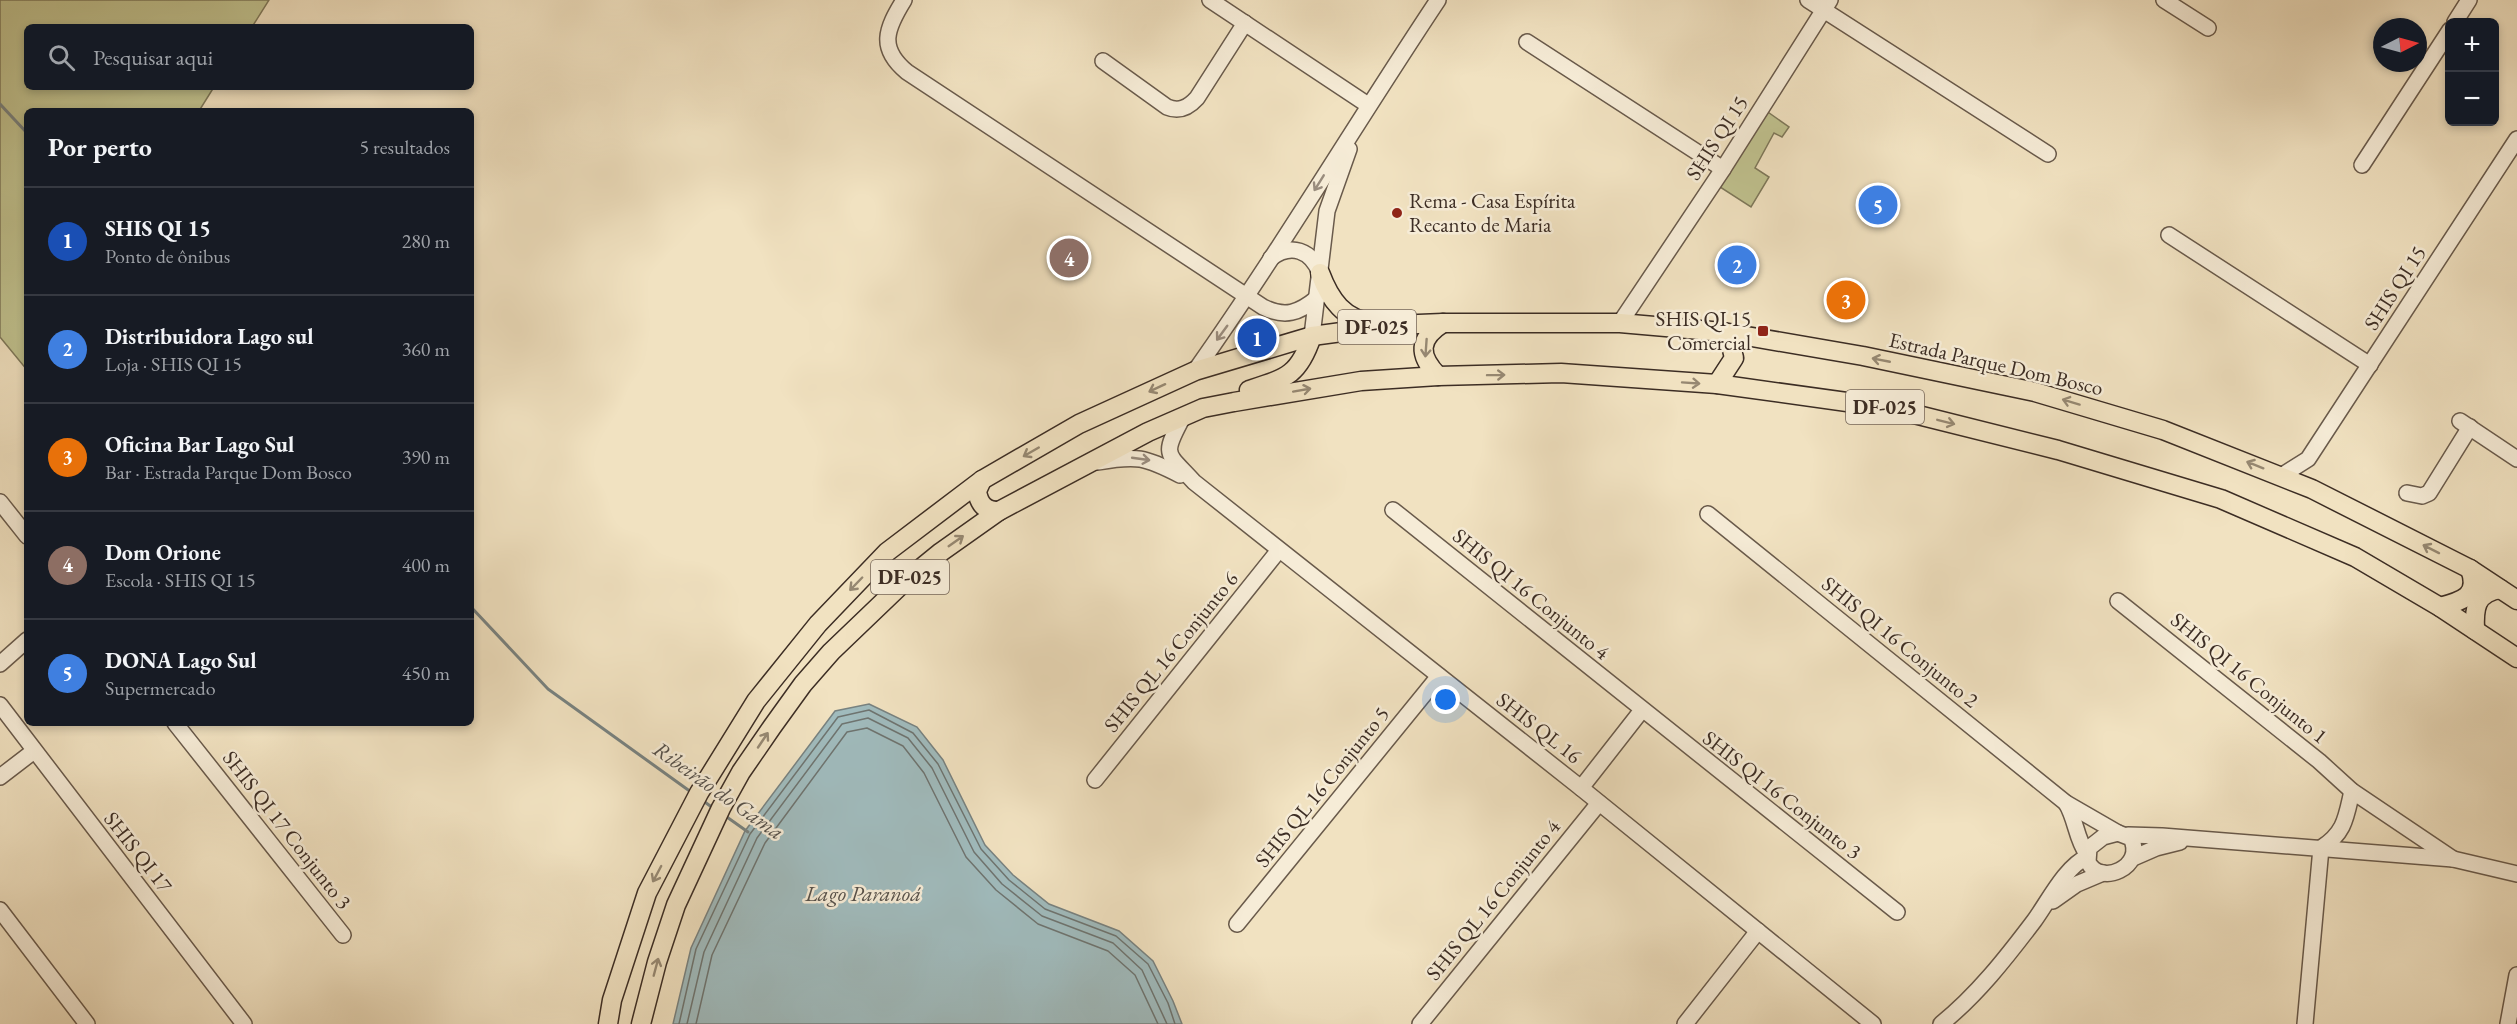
<!DOCTYPE html>
<html lang="pt">
<meta charset="utf-8">
<style>
:root{--surface:#171b24;--page:#242831;--text:#f1f3f6;--muted:#9ea1a6;--line:#363941;--accent:#c59692}
body{margin:0;font-family:"EB Garamond",serif;background:var(--page);color:var(--text)}
.controls{position:absolute;right:18px;top:18px;display:grid;overflow:hidden;border-radius:9px;box-shadow:0 3px 9px #0003}
.controls button{width:54px;height:54px;display:grid;place-items:center;padding:0;border:0;border-bottom:2px solid var(--line);background:var(--surface);color:var(--text);font:30px sans-serif}
.compass{position:absolute;left:2373px;top:18px;width:54px;height:54px;border-radius:50%;background:var(--surface);box-shadow:0 3px 9px #0003;rotate:84deg}
.you{position:absolute;left:1446px;top:700px;width:21px;height:21px;margin:-15px;border:4px solid #fff;border-radius:50%;background:#1a73e8;box-shadow:0 0 0 9px #1a73e833}
.badge{display:grid;place-items:center;width:39px;height:39px;border-radius:50%;background:var(--accent);color:#fff;font-size:20px;font-weight:700}
.pin{position:absolute;translate:-50% -50%;border:3px solid #fff;box-shadow:0 2px 6px #0006}
.list{margin:0;padding:0;list-style:none}
h2{display:flex;justify-content:space-between;align-items:center;height:78px;margin:0;padding:0 24px;font-size:26px}
h2 small{font-size:20px;font-weight:400;color:var(--muted)}
.list li{display:grid;grid-template-columns:39px 1fr auto;gap:18px;align-items:center;box-sizing:border-box;height:108px;padding:0 24px;border-top:2px solid var(--line)}
.list b{display:block;font-size:22px;white-space:nowrap}
.list p{margin:0;font-size:20px;white-space:nowrap;color:var(--muted)}
.list em{font-size:20px;font-style:normal;color:var(--muted)}
.icon{flex:none;width:33px;height:33px;fill:none;stroke:currentColor;stroke-width:2;stroke-linecap:round;stroke-linejoin:round}
.map{position:relative;flex:none;width:2517px;height:1024px;overflow:hidden}
.search{position:absolute;background:var(--surface);box-shadow:0 3px 9px #0003;left:24px;top:24px;width:450px;height:66px;display:flex;align-items:center;gap:15px;box-sizing:border-box;padding:0 21px;border-radius:9px;color:var(--muted);font-size:22px}
.panel{position:absolute;background:var(--surface);box-shadow:0 3px 9px #0003;left:24px;top:108px;width:450px;height:618px;border-radius:9px}
.map>svg:first-child{display:block}
.green{fill:#c0c28f;stroke:#7e785a;stroke-width:1.5}
.water{fill:#a0bbbd;stroke:#788280;stroke-width:1.5}
.lines{fill:none;stroke-linecap:round;stroke-linejoin:round}
.shore{stroke:#6e7470;stroke-width:1.5}
.stream{stroke:#788280;stroke-width:3}
.minor-casing{stroke:#695a4b;stroke-width:18}
.major-casing{stroke:#3c2d24;stroke-width:21}
.minor{stroke:#f6ecd7;stroke-width:15}
.major{stroke:#f1e2c1;stroke-width:18}
.oneway{stroke:#998c7e}
.oneway2{stroke:#968872}
.poi-dot{fill:#8f2418;stroke:#f6ecd7;stroke-width:2}
.labels{text-anchor:middle;stroke-width:5;stroke-linejoin:round;paint-order:stroke}
.shield{fill:#f6ecd7;stroke:#74665a;stroke-width:1.5}
.shield-label{font-size:20px;font-weight:bold;fill:#3c2d24}
.street-label{font-size:21px;fill:#3c2d24;stroke:#f6ecd7}
.poi-label{font-size:21px;fill:#3c2d24;stroke:#f6ecd7;text-anchor:start}
.water-label{font-size:22px;font-style:italic;fill:#55504a;stroke:#f6ecd7}
</style>
<div class="map">
<svg width="2517" height="1024" viewBox="0 0 2517 1024">
<rect width="100%" height="100%" fill="#f1e2c1"/>
<filter id="stains"><feTurbulence type="fractalNoise" baseFrequency=".00333" numOctaves="4"/><feColorMatrix values="0 0 0 0 .2 0 0 0 0 .09 0 0 0 0 .02 0 0 0 .5 -.17"/></filter>
<radialGradient id="worn" r=".72"><stop offset=".6" stop-color="#630" stop-opacity="0"/><stop offset="1" stop-color="#630" stop-opacity=".3"/></radialGradient>
<!-- green -->
<g class="green">
<path d="M0,0H269L252,27H27V87H214L199,111H27V370L0,337Z"/>
<path d="M1765,110L1789,127L1782,137L1774,133L1755,168L1769,177L1751,207L1720,187Z"/>
</g>
<!-- water -->
<path class="water" d="M869,704L917,727L943,760L985,845L1013,875L1049,904L1119,931L1153,961L1173,1001L1182,1024H673L691,948L745,831L835,711Z"/>
<g class="lines">
<!-- shore -->
<g class="shore">
<path d="M679,1024L696,949L750,834L838,717L869,710L913,733L938,764L981,849L1009,880L1045,909L1116,936L1148,964L1168,1003L1175,1024"/>
<path d="M687,1024L704,952L757,838L842,724L868,718L908,738L932,768L974,852L1002,884L1042,916L1113,943L1142,970L1167,1024"/>
<path d="M696,1024L712,955L765,843L847,732L867,728L903,746L924,773L966,857L996,890L1038,924L1108,951L1135,975L1158,1024"/>
</g>
<!-- stream -->
<g class="stream">
<path d="M0,104L27,133"/>
<path d="M471,607L548,689L691,792"/>
<path d="M702,800L713,808"/>
<path d="M724,815L748,832"/>
</g>
<!-- minor casing -->
<g class="minor-casing">
<g id="minor">
<path d="M904,0C886,29 878,48 907,72L1263,307C1285,318 1299,313 1317,298"/>
<path d="M1210,0L1368,105"/>
<path d="M1808,0L2048,154"/>
<path d="M2164,0L2208,28"/>
<path d="M2455,22L2469,0"/>
<path d="M1527,42L1723,169"/>
<path d="M1103,61L1167,107C1179,112 1188,108 1197,98L1245,23"/>
<path d="M2362,165L2450,30"/>
<path d="M2169,235L2370,365"/>
<path d="M1271,258C1291,243 1311,250 1320,273"/>
<path d="M1620,323L1723,169L1830,0"/>
<path d="M1312,336L1327,211L1349,149"/>
<path d="M1195,371C1280,251 1356,123 1438,0"/>
<path d="M1183,417C1161,457 1167,452 1194,482L1581,788L1873,1024"/>
<path d="M2460,421L2517,459"/>
<path d="M1098,462C1137,455 1145,457 1180,475"/>
<path d="M2281,476L2308,459L2517,139"/>
<path d="M2407,493L2422,496L2429,493L2470,427"/>
<path d="M0,502L27,536"/>
<path d="M1393,510L1897,912"/>
<path d="M1708,514L2066,803L2118,833"/>
<path d="M2118,601L2319,761L2352,791L2453,859"/>
<path d="M0,664L27,640"/>
<path d="M0,705L244,1024"/>
<path d="M175,723L343,935"/>
<path d="M0,777L34,751"/>
<path d="M1095,780L1279,550"/>
<path d="M1581,788L1642,710"/>
<path d="M2066,803C2076,819 2076,839 2087,854"/>
<path d="M2118,833L2131,838C2146,867 2100,887 2088,862L2089,848L2103,837Z"/>
<path d="M2128,835L2162,836L2453,859L2517,874"/>
<path d="M2133,858L2156,848L2180,842"/>
<path d="M2053,901L2077,884L2103,873"/>
<path d="M0,910L87,1024"/>
<path d="M1237,924L1439,676"/>
<path d="M1420,1024L1599,803"/>
<path d="M1685,1024L1758,931"/>
<path d="M1941,1024C1977,995 2006,958 2034,921C2048,902 2065,867 2087,857"/>
<path d="M2305,1024L2321,848C2345,833 2346,817 2352,791"/>
<path d="M2508,1024L2517,975"/>
</g>
</g>
<!-- major casing -->
<g class="major-casing">
<g id="major">
<path d="M1320,273C1330,300 1344,320 1374,323"/>
<path d="M1438,376C1418,355 1418,339 1443,323"/>
<path d="M1717,384L1734,358L1730,341L1723,332"/>
<path d="M1249,390C1287,378 1299,375 1312,336"/>
<path d="M982,480L977,491C979,504 985,511 999,511"/>
<path d="M2440,607C2462,601 2480,596 2470,569"/>
<path d="M2475,630C2474,609 2475,593 2500,589"/>
<path d="M608,1024L612,1000L647,893L699,793L756,701L818,624L887,552L982,480L1079,424L1195,371L1312,336L1394,325L1443,323H1620L1723,332L1863,356L2035,392L2163,430L2312,489L2470,569L2517,600"/>
<path d="M641,1024L657,962L676,905L721,808L741,772L772,727L803,684L831,652L903,583L941,552L999,511L1148,432L1203,408L1234,402L1361,381L1438,376L1561,373L1717,384L1890,408L2058,450L2221,499L2355,557L2440,607L2517,658"/>
</g>
</g>
<!-- minor -->
<use href="#minor" class="minor"/>
<!-- major -->
<use href="#major" class="major"/>
</g>
<!-- one-way arrows -->
<defs><path id="oneway-shaft" d="M-6 0H5M1.5-3L5.5 0L1.5 3" fill="none" stroke-width="1.6" stroke-linecap="round" stroke-linejoin="round" transform="scale(1.5)"/></defs>
<g class="oneway">
<use href="#oneway-shaft" transform="translate(1319 183) rotate(122)"/>
<use href="#oneway-shaft" transform="translate(1222 333) rotate(126)"/>
<use href="#oneway-shaft" transform="translate(1141 459) rotate(8)"/>
</g>
<g class="oneway2">
<use href="#oneway-shaft" transform="translate(1426 348) rotate(94)"/>
<use href="#oneway-shaft" transform="translate(1881 360) rotate(-169)"/>
<use href="#oneway-shaft" transform="translate(1496 375) rotate(-1)"/>
<use href="#oneway-shaft" transform="translate(1691 383) rotate(4)"/>
<use href="#oneway-shaft" transform="translate(1157 388) rotate(155)"/>
<use href="#oneway-shaft" transform="translate(1302 390) rotate(-10)"/>
<use href="#oneway-shaft" transform="translate(2071 402) rotate(-163)"/>
<use href="#oneway-shaft" transform="translate(1946 422) rotate(14)"/>
<use href="#oneway-shaft" transform="translate(1031 452) rotate(150)"/>
<use href="#oneway-shaft" transform="translate(2255 465) rotate(-158)"/>
<use href="#oneway-shaft" transform="translate(956 541) rotate(-35)"/>
<use href="#oneway-shaft" transform="translate(2431 549) rotate(-153)"/>
<use href="#oneway-shaft" transform="translate(856 584) rotate(134)"/>
<use href="#oneway-shaft" transform="translate(763 740) rotate(-56)"/>
<use href="#oneway-shaft" transform="translate(657 874) rotate(118)"/>
<use href="#oneway-shaft" transform="translate(656 967) rotate(-75)"/>
</g>
<!-- markers -->
<g class="poi-dot">
<circle cx="1397" cy="213" r="6"/>
<rect x="1757" y="325" width="12" height="12" rx="3"/>
</g>
<g class="labels">
<!-- shield labels -->
<g class="shield">
<rect x="1338" y="310" width="78" height="34" rx="4.5"/>
<rect x="1846" y="390" width="78" height="34" rx="4.5"/>
<rect x="871" y="560" width="78" height="34" rx="4.5"/>
</g>
<g class="shield-label">
<text x="1377" y="334">DF-025</text>
<text x="1885" y="414">DF-025</text>
<text x="910" y="584">DF-025</text>
</g>
<!-- street labels -->
<g class="street-label">
<text transform="translate(1717 138) rotate(-57)" y="7">SHIS QI 15</text>
<text transform="translate(2395 288) rotate(-57)" y="7">SHIS QI 15</text>
<text transform="translate(1996 364) rotate(13)" y="7">Estrada Parque Dom Bosco</text>
<text transform="translate(1531 594) rotate(39)" y="7">SHIS QI 16 Conjunto 4</text>
<text transform="translate(1900 642) rotate(39)" y="7">SHIS QI 16 Conjunto 2</text>
<text transform="translate(1171 652) rotate(-51)" y="7">SHIS QL 16 Conjunto 6</text>
<text transform="translate(2249 678) rotate(39)" y="7">SHIS QI 16 Conjunto 1</text>
<text transform="translate(1539 728) rotate(38)" y="7">SHIS QL 16</text>
<text transform="translate(1322 787) rotate(-51)" y="7">SHIS QL 16 Conjunto 5</text>
<text transform="translate(1782 795) rotate(38)" y="7">SHIS QI 16 Conjunto 3</text>
<text transform="translate(287 830) rotate(52)" y="7">SHIS QI 17 Conjunto 3</text>
<text transform="translate(138 852) rotate(52)" y="7">SHIS QI 17</text>
<text transform="translate(1493 900) rotate(-51)" y="7">SHIS QL 16 Conjunto 4</text>
</g>
<!-- poi labels -->
<g class="poi-label">
<text x="1409" y="208">Rema - Casa Espírita<tspan x="1409" dy="24">Recanto de Maria</tspan></text>
<text x="1751" y="326" text-anchor="end">SHIS QI 15<tspan x="1751" dy="24">Comercial</tspan></text>
</g>
<!-- water labels -->
<g class="water-label">
<text transform="translate(719 790) rotate(35)" y="8">Ribeirão do Gama</text>
<text x="863" y="901">Lago Paranoá</text>
</g>
</g>
<rect width="100%" height="100%" filter="url(#stains)"/>
<rect width="100%" height="100%" fill="url(#worn)"/>
</svg>
<div class="controls">
<button>+</button>
<button>−</button>
</div>
<svg class="compass" viewBox="-18 -18 36 36"><path d="M0-13l5 13h-10z" fill="#e53935"/><path d="M0 13l5-13h-10z" fill="#9ea1a6"/></svg>
<div class="you"></div>
<div class="pin badge" style="left:1257px;top:338px;background:#1a4fb4">1</div>
<div class="pin badge" style="left:1737px;top:265px;background:#3f7fe0">2</div>
<div class="pin badge" style="left:1846px;top:300px;background:#e8710a">3</div>
<div class="pin badge" style="left:1069px;top:258px;background:#8d6e63">4</div>
<div class="pin badge" style="left:1878px;top:205px;background:#3f7fe0">5</div>
<div class="search"><svg class="icon" aria-label="search" viewBox="0 0 24 24"><circle cx="10" cy="10" r="6"/><path d="M15 15l6 6"/></svg>Pesquisar aqui</div>
<section class="panel">
<h2>Por perto<small>5 resultados</small></h2>
<ul class="list">
<li><span class="badge" style="background:#1a4fb4">1</span><div><b>SHIS QI 15</b><p>Ponto de ônibus</p></div><em>280 m</em></li>
<li><span class="badge" style="background:#3f7fe0">2</span><div><b>Distribuidora Lago sul</b><p>Loja · SHIS QI 15</p></div><em>360 m</em></li>
<li><span class="badge" style="background:#e8710a">3</span><div><b>Oficina Bar Lago Sul</b><p>Bar · Estrada Parque Dom Bosco</p></div><em>390 m</em></li>
<li><span class="badge" style="background:#8d6e63">4</span><div><b>Dom Orione</b><p>Escola · SHIS QI 15</p></div><em>400 m</em></li>
<li><span class="badge" style="background:#3f7fe0">5</span><div><b>DONA Lago Sul</b><p>Supermercado</p></div><em>450 m</em></li>
</ul>
</section>
</div>
